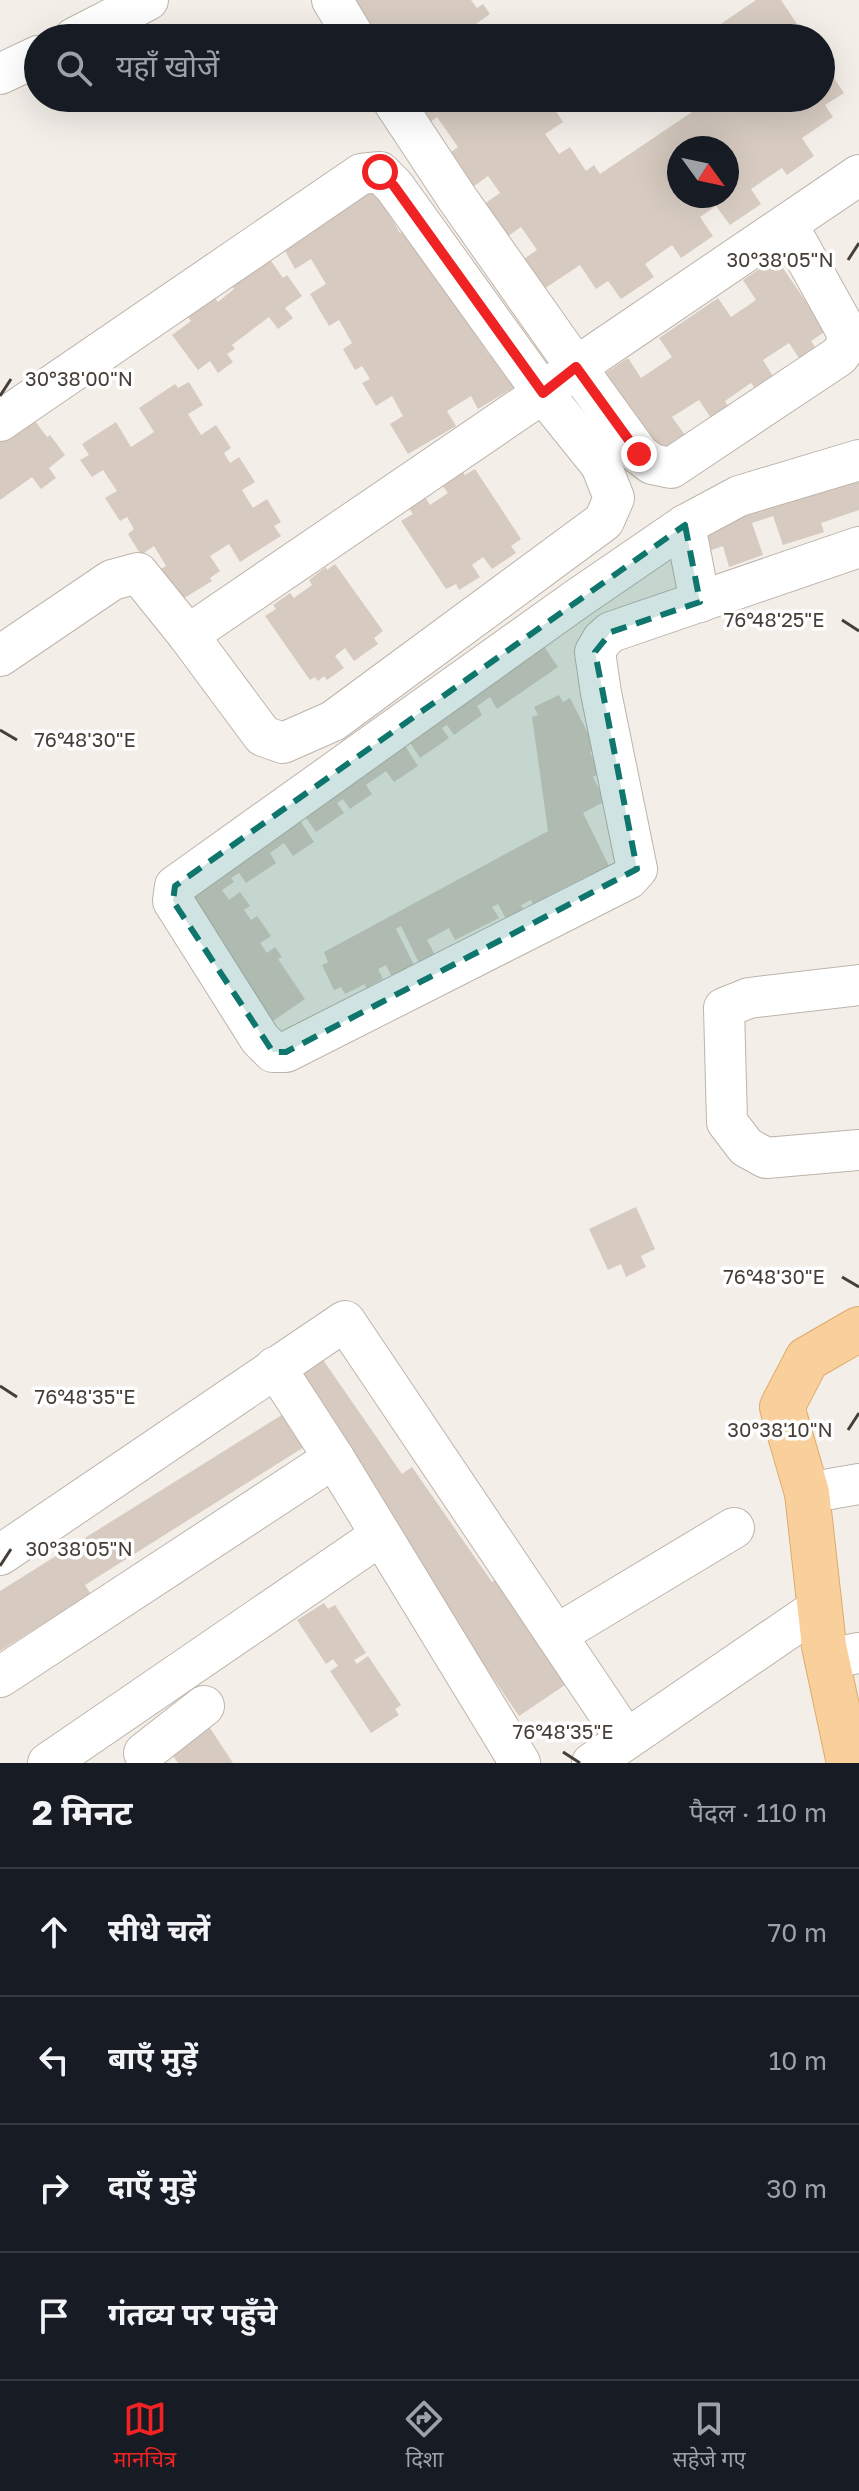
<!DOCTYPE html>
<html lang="hi">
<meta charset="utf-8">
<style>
:root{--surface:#171b24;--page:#20242c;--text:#f1f3f6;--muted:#9ea1a6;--line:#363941;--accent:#ef2323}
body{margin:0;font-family:"Golos Text","Noto Sans Devanagari",sans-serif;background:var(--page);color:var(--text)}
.compass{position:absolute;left:667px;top:136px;width:72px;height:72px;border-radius:50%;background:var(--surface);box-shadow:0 8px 32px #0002;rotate:123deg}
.stop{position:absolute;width:24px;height:24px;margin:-18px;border:6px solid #ef2323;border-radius:50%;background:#fff}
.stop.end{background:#ef2323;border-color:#fff;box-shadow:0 2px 8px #0008}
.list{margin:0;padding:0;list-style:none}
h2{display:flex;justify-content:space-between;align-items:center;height:104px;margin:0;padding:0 32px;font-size:34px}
h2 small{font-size:26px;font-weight:400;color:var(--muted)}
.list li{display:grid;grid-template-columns:52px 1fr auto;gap:24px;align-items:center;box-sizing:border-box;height:128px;padding:0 32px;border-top:2px solid var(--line)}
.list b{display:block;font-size:30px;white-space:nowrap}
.list em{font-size:26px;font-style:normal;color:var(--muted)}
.icon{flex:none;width:44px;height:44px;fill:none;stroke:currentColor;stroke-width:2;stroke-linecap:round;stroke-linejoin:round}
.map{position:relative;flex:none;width:859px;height:1763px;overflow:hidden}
.search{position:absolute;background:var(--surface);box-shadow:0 8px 32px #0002;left:24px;right:24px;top:24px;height:88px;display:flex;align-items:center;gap:20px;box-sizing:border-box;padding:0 28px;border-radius:44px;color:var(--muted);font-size:30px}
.sheet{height:616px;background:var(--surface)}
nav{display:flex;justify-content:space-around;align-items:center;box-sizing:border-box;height:112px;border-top:2px solid var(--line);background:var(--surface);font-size:22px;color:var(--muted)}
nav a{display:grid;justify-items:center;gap:4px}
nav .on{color:var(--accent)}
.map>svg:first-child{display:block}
.building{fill:#d7cbc1;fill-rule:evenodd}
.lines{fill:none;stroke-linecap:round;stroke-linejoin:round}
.minor-casing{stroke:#beb4ab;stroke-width:42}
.major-casing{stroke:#ddaa6b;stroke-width:46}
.minor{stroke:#fff;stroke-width:40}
.major{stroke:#f9d09b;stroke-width:44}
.route{stroke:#ef2323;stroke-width:10}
.marked{fill:#0f766e;fill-opacity:0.2;stroke:#0f766e;stroke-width:6;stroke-dasharray:16 10;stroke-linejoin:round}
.ticks{fill:none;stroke:#463e37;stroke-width:3}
.ticks-label{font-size:20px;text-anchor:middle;fill:#463e37;stroke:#fff;stroke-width:7;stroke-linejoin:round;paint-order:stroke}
</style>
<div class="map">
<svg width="859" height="1763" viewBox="0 0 859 1763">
<rect width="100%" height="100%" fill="#f3eee8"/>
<!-- building -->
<g class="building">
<path d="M336,0H471L477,8L483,4L490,14L473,26L481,38H388L382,29L369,38Z"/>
<path d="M756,0H781L803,33L796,38H700Z"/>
<path d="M821,59L844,93L825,105L833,117L802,138L814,156L787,175L782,168L751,189L761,204L730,225L716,206L700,217L713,236L681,258L672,245L645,264L654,277L621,299L608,281L596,289L580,265L535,295L515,265L537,250L521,227L500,242L477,209L500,193L488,176L466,192L443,158L458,147L437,117L423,127L410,98H532L539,109L550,102L563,122L545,134L559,154L570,147L586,171L594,165L600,174L701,106L695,98H821ZM679,148H727V196H679Z"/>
<path d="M371,182L400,233L410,227L435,279L451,269L492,331L479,339L489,355L506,345L518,385L478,409L471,396L447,411L456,426L408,454L390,424L403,416L392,396L376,406L362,383L370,379L362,366L355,370L343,349L352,343L339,320L329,326L310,294L326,284L311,259L295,269L283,247L343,211L338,202Z"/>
<path d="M269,258L283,278L287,275L302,296L285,308L293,318L278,329L269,317L232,345L235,349L227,354L233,362L218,373L210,361L198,370L172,335L191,321L180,307L207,287L218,302L234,289L226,278Z"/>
<path d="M776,258L826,331L811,341L815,347L799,358L789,343L763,360L773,376L755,388L751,383L725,401L728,406L711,418L699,400L672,417L685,435L654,456L601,376L628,358L641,378L672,357L659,338L718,298L731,317L756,300L743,280Z"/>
<path d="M189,382L203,405L188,414L201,435L216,425L231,448L224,453L230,463L239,457L255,482L242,490L253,508L267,499L281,522L274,526L281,536L240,562L229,544L210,556L220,571L210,578L212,581L181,600L159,570L166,566L154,546L141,555L128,534L134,529L127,517L120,521L105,498L117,491L103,470L92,477L80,460L89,455L82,444L116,422L131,447L154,432L139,408L175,384L178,388Z"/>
<path d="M32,417L47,437L50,435L65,455L49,468L56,478L41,489L32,477L0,500V429Z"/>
<path d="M859,467V510L821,523L824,532L783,545L773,516L752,523L763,555L729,567L723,546L692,557L668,531Z"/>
<path d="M475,469L521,539L511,546L516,553L492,569L483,557L472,565L480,577L459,590L456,584L446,589L401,521L413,514L408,507L425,497L430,505L448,493L442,485L463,472L465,475Z"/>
<path d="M335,564L383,631L374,638L378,644L354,661L345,648L335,656L344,668L327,680L324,676L318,681L315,677L310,680L265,616L276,609L273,605L290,593L294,598L312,585L309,580L326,567L327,570Z"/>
<path d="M530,626L558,667L497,709L490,697L477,706L482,715L454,735L447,725L442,728L449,738L420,758L409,741L404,744L418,766L394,782L386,771L366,785L372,794L350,809L343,799L337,803L344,813L316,832L304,815L299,819L314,842L293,856L284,843L270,853L276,863L246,883L239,873L231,878L234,882L222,890L229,900L240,892L250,906L244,910L251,920L257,916L271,936L260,943L267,953L275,947L282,957L278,959L305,999L257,1032L155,882Z"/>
<path d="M559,695L563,702L570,698L596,749L590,752L600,773L593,777L605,801L583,813L611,870L592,880L589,875L544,898L547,903L535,909L531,900L521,905L524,910L506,919L498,904L492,907L499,918L455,940L449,928L427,940L435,955L419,963L401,926L396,929L414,965L392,977L386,965L378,969L383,979L366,988L365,984L345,994L341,987L334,990L322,965L328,962L324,952L548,831L532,717L538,715L534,707Z"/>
<path d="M636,1207L655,1249L641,1256L646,1267L626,1277L621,1264L608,1270L589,1229Z"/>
<path d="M319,1354L402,1474L412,1467L492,1582L500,1577L571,1681L519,1716L286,1376Z"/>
<path d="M288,1411L309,1444L85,1585L94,1599L64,1618L61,1613L0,1651V1591Z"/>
<path d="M324,1603L328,1609L335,1605L366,1653L354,1660L357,1664L368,1656L401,1705L395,1709L399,1715L371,1733L330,1671L338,1666L333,1659L326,1664L297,1620Z"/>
<path d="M204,1719L233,1763H178L167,1746Z"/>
</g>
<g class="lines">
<!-- minor casing -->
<g class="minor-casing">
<g id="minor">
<path d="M332,0L355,38"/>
<path d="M74,38L148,0"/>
<path d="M0,74L38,56"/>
<path d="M391,98L457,198L576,367L859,175"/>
<path d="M543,393L601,465L614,498L604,521L333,721L283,743L263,736L188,635Z"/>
<path d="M0,421L361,174L380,172L394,186L543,393L576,367L639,454L652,464L671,468L839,356L850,341L844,327L787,224"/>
<path d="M859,460L739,496L685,525L577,599L175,886L173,901L260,1039L273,1052H286L628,879L637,869L601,693L595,652L602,640L611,632L859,547"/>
<path d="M685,525L700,602"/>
<path d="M0,656L112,580L138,573L188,635"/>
<path d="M859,985L749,998L724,1008L727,1122L746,1147L766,1158L859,1150"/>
<path d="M334,1458L381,1535"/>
<path d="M807,1493L859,1484"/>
<path d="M0,1555L345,1321L626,1739"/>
<path d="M556,1635L734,1528"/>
<path d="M827,1659L859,1653"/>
<path d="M0,1677L334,1458L275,1367"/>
<path d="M144,1753L204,1706"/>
<path d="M48,1763L381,1535L520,1763"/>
<path d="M592,1763L820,1607"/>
</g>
</g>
<!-- major casing -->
<g class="major-casing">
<path id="major" d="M849,1763L824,1646L807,1493L782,1407L807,1359L859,1329"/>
</g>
<!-- minor -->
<use href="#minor" class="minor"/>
<!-- major -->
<use href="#major" class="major"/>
</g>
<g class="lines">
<!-- route -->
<path class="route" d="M380,172L394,186L543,393L576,367L639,454"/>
</g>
<!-- marked area -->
<path class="marked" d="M685,525L700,602L611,632L595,652L637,869L286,1052H273L173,901L175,886Z"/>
<!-- ticks -->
<path class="ticks" d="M848,260L859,243M0,396L11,379M842,620L859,631M0,730L17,740M842,1277L859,1287M0,1386L17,1397M848,1430L859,1413M0,1566L11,1549M563,1752L580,1763"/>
<g class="ticks-label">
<text x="780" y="267">30°38'05"N</text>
<text x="79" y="386">30°38'00"N</text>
<text x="774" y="627">76°48'25"E</text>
<text x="85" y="747">76°48'30"E</text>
<text x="774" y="1284">76°48'30"E</text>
<text x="85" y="1404">76°48'35"E</text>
<text x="780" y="1437">30°38'10"N</text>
<text x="79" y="1556">30°38'05"N</text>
<text x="563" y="1739">76°48'35"E</text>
</g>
</svg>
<svg class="compass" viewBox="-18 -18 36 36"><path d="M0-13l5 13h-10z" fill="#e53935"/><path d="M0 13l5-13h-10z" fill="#9ea1a6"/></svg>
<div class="stop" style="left:380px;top:172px"></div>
<div class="stop end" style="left:639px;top:454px"></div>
<div class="search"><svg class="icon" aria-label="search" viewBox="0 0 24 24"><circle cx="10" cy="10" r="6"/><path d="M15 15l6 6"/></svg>यहाँ खोजें</div>
</div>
<section class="sheet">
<h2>2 मिनट<small>पैदल · 110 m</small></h2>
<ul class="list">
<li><svg class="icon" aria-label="ahead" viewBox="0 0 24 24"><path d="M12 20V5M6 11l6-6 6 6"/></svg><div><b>सीधे चलें</b></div><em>70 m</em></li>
<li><svg class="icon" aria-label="left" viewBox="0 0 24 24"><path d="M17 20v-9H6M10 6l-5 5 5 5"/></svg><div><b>बाएँ मुड़ें</b></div><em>10 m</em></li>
<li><svg class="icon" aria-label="right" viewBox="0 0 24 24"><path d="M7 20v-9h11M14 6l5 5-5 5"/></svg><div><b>दाएँ मुड़ें</b></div><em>30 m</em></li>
<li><svg class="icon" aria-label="arrive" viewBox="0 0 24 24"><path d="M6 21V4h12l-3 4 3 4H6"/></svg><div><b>गंतव्य पर पहुँचे</b></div></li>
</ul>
</section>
<nav>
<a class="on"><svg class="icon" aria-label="map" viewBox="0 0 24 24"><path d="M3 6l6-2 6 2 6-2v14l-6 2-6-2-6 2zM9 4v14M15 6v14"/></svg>मानचित्र</a>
<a><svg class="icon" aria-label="directions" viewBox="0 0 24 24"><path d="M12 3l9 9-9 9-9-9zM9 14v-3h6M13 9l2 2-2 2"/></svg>दिशा</a>
<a><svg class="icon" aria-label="saved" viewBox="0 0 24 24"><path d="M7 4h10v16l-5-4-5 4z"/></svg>सहेजे गए</a>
</nav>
